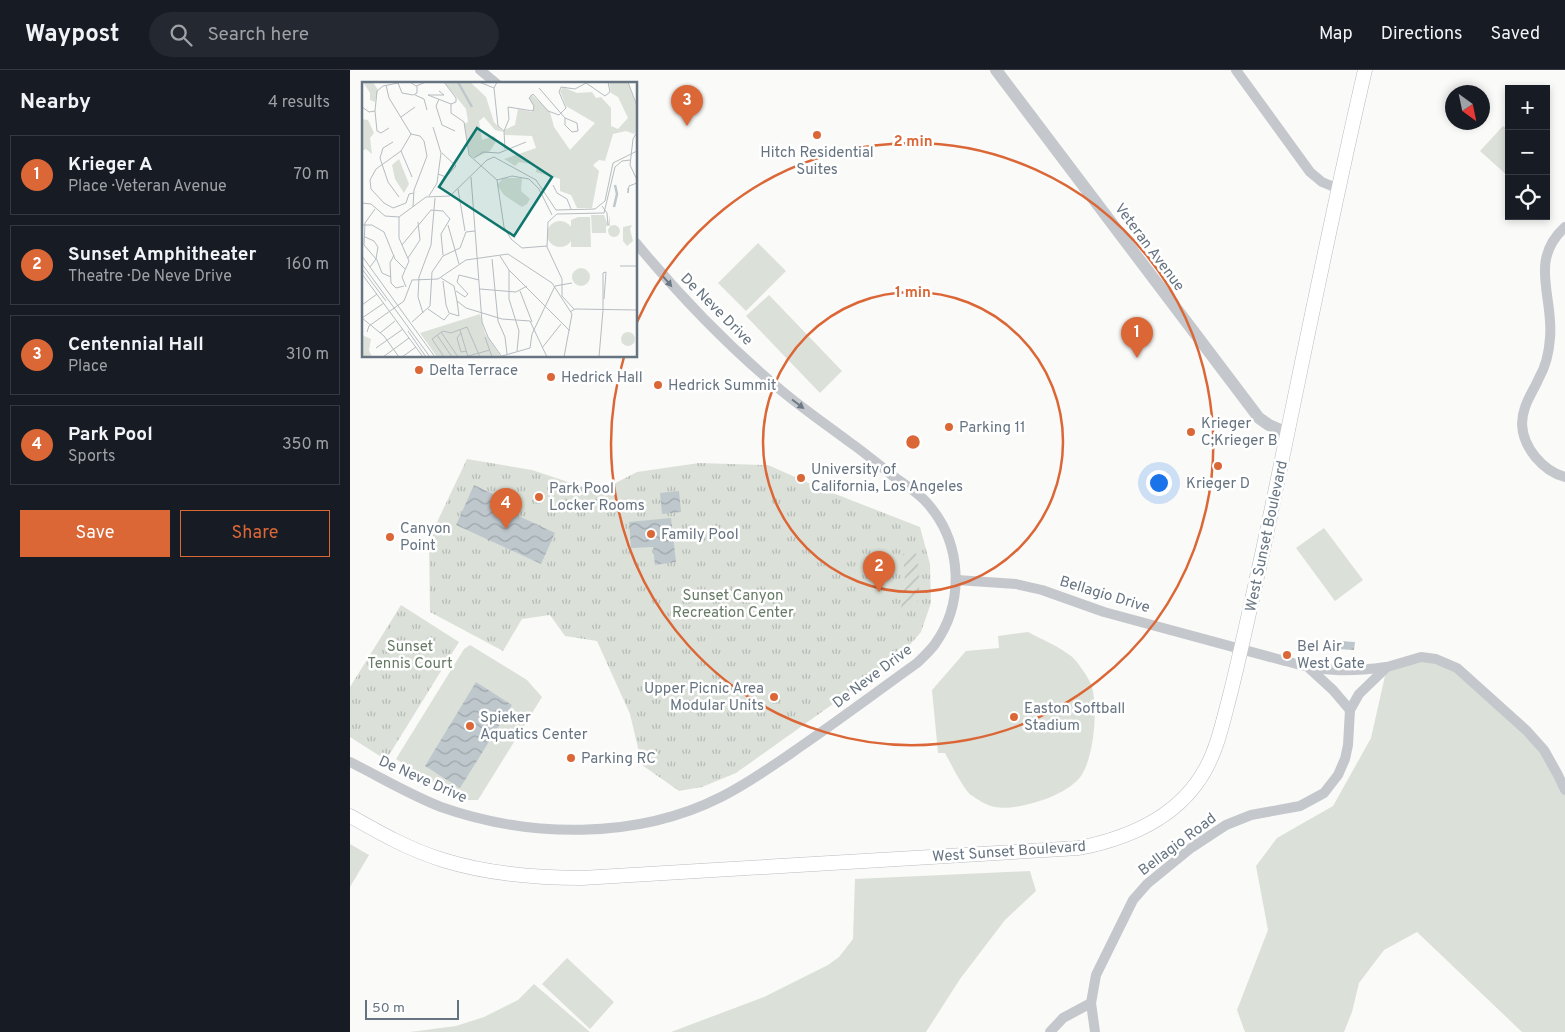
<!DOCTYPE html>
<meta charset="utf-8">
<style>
:root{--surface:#171b24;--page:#242831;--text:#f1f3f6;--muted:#9ea1a6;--line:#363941;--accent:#db6737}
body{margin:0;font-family:Overpass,sans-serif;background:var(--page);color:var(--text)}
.controls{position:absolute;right:15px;top:15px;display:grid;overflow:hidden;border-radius:0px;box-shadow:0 2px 8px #0003}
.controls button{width:45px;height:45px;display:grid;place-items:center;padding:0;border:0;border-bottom:1px solid var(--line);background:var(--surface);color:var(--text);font:25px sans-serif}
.compass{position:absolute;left:1095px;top:15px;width:45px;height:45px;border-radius:50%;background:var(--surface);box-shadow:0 2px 8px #0003;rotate:147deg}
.scale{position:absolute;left:15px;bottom:12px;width:94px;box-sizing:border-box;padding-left:5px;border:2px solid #667481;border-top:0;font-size:14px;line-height:18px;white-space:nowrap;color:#667481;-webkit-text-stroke:4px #fff;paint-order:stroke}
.you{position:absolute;left:808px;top:412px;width:18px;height:18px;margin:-12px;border:4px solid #fff;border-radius:50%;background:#1a73e8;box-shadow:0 0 0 8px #1a73e833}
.badge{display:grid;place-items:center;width:32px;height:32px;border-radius:50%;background:var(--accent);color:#fff;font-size:16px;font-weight:700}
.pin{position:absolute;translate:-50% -41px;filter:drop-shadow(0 1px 2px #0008)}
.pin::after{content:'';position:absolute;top:26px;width:18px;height:15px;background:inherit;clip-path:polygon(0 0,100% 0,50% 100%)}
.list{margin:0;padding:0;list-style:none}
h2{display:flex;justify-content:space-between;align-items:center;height:65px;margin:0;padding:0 20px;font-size:21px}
h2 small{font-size:16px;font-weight:400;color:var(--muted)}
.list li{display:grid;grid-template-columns:32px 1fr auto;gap:15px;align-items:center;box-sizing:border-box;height:80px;margin:0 10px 10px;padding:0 10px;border:1px solid var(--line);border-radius:0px}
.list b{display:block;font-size:19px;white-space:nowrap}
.list p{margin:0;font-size:16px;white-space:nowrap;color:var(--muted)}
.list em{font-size:16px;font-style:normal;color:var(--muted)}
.actions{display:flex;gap:10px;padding:15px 20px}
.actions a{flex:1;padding:11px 0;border:1px solid var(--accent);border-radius:0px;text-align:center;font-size:18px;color:var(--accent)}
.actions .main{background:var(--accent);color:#fff}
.icon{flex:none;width:28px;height:28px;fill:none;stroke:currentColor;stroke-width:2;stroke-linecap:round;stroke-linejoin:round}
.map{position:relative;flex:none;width:1215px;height:962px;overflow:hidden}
header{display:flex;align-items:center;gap:30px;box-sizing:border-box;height:70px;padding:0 25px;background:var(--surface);border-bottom:1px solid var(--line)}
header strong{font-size:24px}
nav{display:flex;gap:28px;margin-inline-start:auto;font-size:18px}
.search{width:350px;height:45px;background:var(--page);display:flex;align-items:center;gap:12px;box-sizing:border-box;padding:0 18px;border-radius:28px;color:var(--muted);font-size:19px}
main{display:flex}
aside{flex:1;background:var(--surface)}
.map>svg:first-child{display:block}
.grass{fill:#dbe1d9}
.park{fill:url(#park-tufts)}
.garden{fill:url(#garden-furrows)}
.water{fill:url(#water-waves)}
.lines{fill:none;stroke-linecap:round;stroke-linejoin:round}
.secondary-casing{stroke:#b8bdc1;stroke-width:15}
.minor{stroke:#c4c7cb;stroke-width:10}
.tertiary{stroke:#c4c7cb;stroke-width:12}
.secondary{stroke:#fff;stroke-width:14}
.oneway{fill:#6b7885}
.ring{fill:none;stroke:#db6737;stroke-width:2.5}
.poi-dot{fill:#db6737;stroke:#fff;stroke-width:2}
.labels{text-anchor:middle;stroke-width:5;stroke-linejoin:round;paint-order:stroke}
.poi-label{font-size:15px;fill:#667481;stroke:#fff;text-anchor:start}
.street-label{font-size:15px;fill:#667481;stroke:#fff}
.park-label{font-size:15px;fill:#677a65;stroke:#fff}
.inset-river{fill:none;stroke:#bec7cc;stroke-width:2.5}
.inset-road{fill:none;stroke:#b6bcc1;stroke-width:1}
.view{fill:#0f766e;fill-opacity:0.15;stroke:#0f766e;stroke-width:2.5}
.inset-edge{fill:none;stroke:#667481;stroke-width:2.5}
.centre{fill:#db6737;stroke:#fff;stroke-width:2.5}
.ring-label{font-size:15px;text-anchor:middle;font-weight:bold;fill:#db6737;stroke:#fff;stroke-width:5;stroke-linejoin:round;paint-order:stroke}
</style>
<header>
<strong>Waypost</strong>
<div class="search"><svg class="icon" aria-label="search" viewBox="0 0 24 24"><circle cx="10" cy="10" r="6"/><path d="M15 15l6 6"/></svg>Search here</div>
<nav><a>Map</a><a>Directions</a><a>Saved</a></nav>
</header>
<main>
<aside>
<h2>Nearby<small>4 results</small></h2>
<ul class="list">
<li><span class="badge">1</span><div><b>Krieger A</b><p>Place · Veteran Avenue</p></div><em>70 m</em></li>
<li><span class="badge">2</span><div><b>Sunset Amphitheater</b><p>Theatre · De Neve Drive</p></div><em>160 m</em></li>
<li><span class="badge">3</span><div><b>Centennial Hall</b><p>Place</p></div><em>310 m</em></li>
<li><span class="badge">4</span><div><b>Park Pool</b><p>Sports</p></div><em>350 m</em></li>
</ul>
<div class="actions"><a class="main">Save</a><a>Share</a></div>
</aside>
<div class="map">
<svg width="1215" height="962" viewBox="0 0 1215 962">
<defs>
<pattern id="park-tufts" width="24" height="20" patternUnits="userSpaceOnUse" patternTransform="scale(1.25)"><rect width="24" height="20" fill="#dbe1d9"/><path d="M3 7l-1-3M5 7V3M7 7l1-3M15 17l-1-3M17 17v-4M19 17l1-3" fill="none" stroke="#b5bbb5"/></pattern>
<pattern id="garden-furrows" width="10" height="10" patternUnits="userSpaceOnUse" patternTransform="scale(1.25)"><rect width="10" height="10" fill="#dbe1d9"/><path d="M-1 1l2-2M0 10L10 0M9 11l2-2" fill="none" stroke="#b5bbb5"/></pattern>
<pattern id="water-waves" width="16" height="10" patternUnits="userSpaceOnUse" patternTransform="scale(1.25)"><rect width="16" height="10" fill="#bec7cc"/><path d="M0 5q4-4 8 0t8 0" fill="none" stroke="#9ea6ab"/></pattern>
</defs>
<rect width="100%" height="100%" fill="#fafaf8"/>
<!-- grass -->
<g class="grass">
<path d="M1153,56L1159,61V107L1130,81Z"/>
<path d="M408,173L436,201L396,241L368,213Z"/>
<path d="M419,225L492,301L470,323L396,246Z"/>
<path d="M974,458L1013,510L985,531L946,478Z"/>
<path d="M678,562C691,569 710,577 721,586C726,589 741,611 742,617C748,639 744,687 731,706C717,726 668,741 645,737C637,736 627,729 621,725C614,720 600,692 595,683H588L582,620L616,581L649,578L648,566Z"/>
<path d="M120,575L177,610L192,627L128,730H111L46,689L114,579Z"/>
<path d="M1064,588L1093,592L1173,656L1215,720V962H1172L1067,862L1034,880L1009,913L1002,942L994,962H895L887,940L918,860L906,796L927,768L983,736L1021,668L1037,597Z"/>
<path d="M0,774L19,785L0,817Z"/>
<path d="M680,801L686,821L655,850L610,909L576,962H321L414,927L478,895L489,887L503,869L505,809Z"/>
<path d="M217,888L264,932L240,959L192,914Z"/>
<path d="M184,914L240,962H60L106,956L134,947L168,930Z"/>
</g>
<!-- park -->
<g class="park">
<path d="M117,389L182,400L248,422L287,402L349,393L418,395L470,418L570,457L580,494L581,533L571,562L549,587L386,703L352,717L329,721L292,695L280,644L247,571L215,566L200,545L172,549L153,581L80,542L79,469Z"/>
<path d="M51,535L109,572L36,690L0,667V617Z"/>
</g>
<!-- garden -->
<path class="garden" d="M566,483C570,500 570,515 568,532L560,531L558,540L551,539L555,512L553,484Z"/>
<!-- water -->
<g class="water">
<path d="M124,415L154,429L156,440L205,463L191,494L106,455Z"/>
<path d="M329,421L331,442L312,444L310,423Z"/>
<path d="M321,448L326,492L305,495L303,477L281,478L279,452Z"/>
<path d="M987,571L1005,572L1004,580L986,579Z"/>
<path d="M126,612L162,635L110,718L75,696Z"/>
</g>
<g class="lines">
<!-- secondary casing -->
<g class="secondary-casing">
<path id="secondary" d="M0,746C30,763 60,780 93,790C138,804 185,808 232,808L729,778C780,768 829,747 855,700C868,677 873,651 880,625C892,577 902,529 913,480C947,320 978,159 1015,0"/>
</g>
<!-- minor -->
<g class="minor">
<path d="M130,0L147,14"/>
<path d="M886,0L960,102L972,112L989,119"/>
<path d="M1215,157C1178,191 1204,226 1200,268C1199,282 1196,296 1189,308C1182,324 1172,336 1172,354C1173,378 1193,401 1215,407"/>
<path d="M607,510L666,514L692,520L754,542L935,591"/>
<path d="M936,591C971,602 1000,602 1036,597"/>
<path d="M959,598L983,620L1000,640"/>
<path d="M0,692C30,707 60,725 91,737C179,768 286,770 371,727C399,713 424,695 450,677C489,650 528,621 567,593C573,587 580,581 585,574C615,532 612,473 578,434C568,422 555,415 543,406C528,394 514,382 498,371C474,353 449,336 426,316C375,273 329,225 286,173"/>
<path d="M700,962L713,948L741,933"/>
<path d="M745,962L741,933L746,905L783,830L797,814L841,778L876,755L901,745L950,736L974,723L988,705L995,689L998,675L1000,640L1009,624L1037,597L1071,587L1086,589L1107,598L1177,661L1194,680L1208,705L1215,720"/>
</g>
<!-- tertiary -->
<path class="tertiary" d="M646,0L909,348L919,355L937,363"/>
<!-- secondary -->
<use href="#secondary" class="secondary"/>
</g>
<!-- one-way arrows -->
<defs><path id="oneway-solid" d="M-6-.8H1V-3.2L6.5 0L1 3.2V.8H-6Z" transform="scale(1.25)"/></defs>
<g class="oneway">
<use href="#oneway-solid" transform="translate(317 211) rotate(49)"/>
<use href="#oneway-solid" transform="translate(448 334) rotate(37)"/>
</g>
<!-- distance rings -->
<g class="ring">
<circle cx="563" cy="372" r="150"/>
<path d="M287 252A301 301 0 1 1 274 287"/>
</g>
<!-- markers -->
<g class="poi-dot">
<circle cx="467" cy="65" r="5"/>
<circle cx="69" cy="300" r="5"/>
<circle cx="201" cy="307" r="5"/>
<circle cx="308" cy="315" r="5"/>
<circle cx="599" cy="357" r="5"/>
<circle cx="841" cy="362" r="5"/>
<circle cx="868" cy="396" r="5"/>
<circle cx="451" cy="408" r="5"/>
<circle cx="189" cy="427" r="5"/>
<circle cx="301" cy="464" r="5"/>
<circle cx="40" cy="467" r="5"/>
<circle cx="937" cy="585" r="5"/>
<circle cx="424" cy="627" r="5"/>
<circle cx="664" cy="647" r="5"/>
<circle cx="120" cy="656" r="5"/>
<circle cx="221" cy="688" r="5"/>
</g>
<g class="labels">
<!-- poi labels -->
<g class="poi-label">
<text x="467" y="87" text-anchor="middle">Hitch Residential<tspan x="467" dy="17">Suites</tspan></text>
<text x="79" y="305">Delta Terrace</text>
<text x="211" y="312">Hedrick Hall</text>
<text x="318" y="320">Hedrick Summit</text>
<text x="851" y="358">Krieger<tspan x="851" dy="17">C;Krieger B</tspan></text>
<text x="609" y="362">Parking 11</text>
<text x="461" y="404">University of<tspan x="461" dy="17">California, Los Angeles</tspan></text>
<text x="868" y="418" text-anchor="middle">Krieger D</text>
<text x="199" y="423">Park Pool<tspan x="199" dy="17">Locker Rooms</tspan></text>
<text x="50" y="463">Canyon<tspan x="50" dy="17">Point</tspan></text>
<text x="311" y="469">Family Pool</text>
<text x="947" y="581">Bel Air<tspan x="947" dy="17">West Gate</tspan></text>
<text x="414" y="623" text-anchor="end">Upper Picnic Area<tspan x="414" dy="17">Modular Units</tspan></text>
<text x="674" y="643">Easton Softball<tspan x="674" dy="17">Stadium</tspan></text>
<text x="130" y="652">Spieker<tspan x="130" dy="17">Aquatics Center</tspan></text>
<text x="231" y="693">Parking RC</text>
</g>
<!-- street labels -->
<g class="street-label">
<text transform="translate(800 177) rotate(53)" y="5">Veteran Avenue</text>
<text transform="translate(367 239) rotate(45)" y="5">De Neve Drive</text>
<text transform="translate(916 466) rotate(-78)" y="5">West Sunset Boulevard</text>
<text transform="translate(755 524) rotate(17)" y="5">Bellagio Drive</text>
<text transform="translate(522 606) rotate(-37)" y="5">De Neve Drive</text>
<text transform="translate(73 709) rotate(24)" y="5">De Neve Drive</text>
<text transform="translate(827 774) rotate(-37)" y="5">Bellagio Road</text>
<text transform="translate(659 781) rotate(-4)" y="5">West Sunset Boulevard</text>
</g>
<!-- park labels -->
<g class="park-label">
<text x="383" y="530">Sunset Canyon<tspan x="383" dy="17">Recreation Center</tspan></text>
<text x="60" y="581">Sunset<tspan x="60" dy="17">Tennis Court</tspan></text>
</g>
</g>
<!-- overview -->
<g transform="translate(12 12)">
<rect width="275" height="275" fill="#fafaf8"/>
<path d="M1,0H11L16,8L13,20L8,18V11ZM82,0H108L124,15L132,40L141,50L133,48L122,35L117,39L120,58L132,54L135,58L128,69L112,76L108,74L102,42L106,40L104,27ZM247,0H266L275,26V49L272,52L264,49L251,52L243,79L237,78L231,83L237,89L230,126H215L209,113L198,109V97L174,90L175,83L157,80L153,84L142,77L174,66L170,54L143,53L142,48L153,43L156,27L170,30L172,25L167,16L169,12L188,30L192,45L208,68L233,41L204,24L198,9L201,5L215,11L230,10L234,16L239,15L249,26V44L256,47L266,36L256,15L249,11ZM229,133H242L246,143L248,133V144H244V151H230ZM185 152a13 13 0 1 1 26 0a13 13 0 1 1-26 0ZM270,143L268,147L271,159L265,164L261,159V145ZM0,253L9,257L7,268L10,275H0Z" fill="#dbe1d9"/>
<path d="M0,37L6,38L12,51L8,56L10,72L4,67L0,69ZM37,77L47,102L42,111L33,97L30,83Z" fill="#dbe1d9"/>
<path d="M118,232L123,251L139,275H75L58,251Z" fill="#dbe1d9"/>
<path d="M141,96H160L159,109L168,117L165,122L160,125L142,113L135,103ZM216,135H228L229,165H209V138ZM246 149a6 6 0 1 1 12 0a6 6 0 1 1-12 0ZM210 195a9 9 0 1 1 18 0a9 9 0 1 1-18 0ZM259 257a7 7 0 1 1 14 0a7 7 0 1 1-14 0Z" fill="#dbe1d9"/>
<path class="inset-river" d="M96,0L110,25M252,125L255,112L253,103"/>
<path class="inset-road" d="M48,0L54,4L64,0M82,0L94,16V20L89,22M117,0L132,6L135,0M266,0L275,24M24,3L27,16L49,52M132,6L136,44L142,49M177,6L203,36M53,13L62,17L65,28M66,13L89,22M66,13H82L77,9M77,17L74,24L80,43L93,49M89,22V31L102,40L107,73L135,98M0,25L7,30L13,29L15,9L21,4L36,1L40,11L51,13L55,11V4M13,29L15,49L19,51L27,46M39,35L53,25M203,36L215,41L216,49L210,50L203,43ZM275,50L271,57L268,83L275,98M31,60L21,66L18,76L26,100L37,115M143,67L142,49L147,37L146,25L171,29L172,24L167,16L171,12L186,29L197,33L204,26L197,10L199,5L213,7L224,1L243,14L248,10L246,0M39,69L14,87L8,98L9,107L22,121L31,126L44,121L47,112L52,111M39,69L49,52L58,54L62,59L65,74L52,108L51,125M39,69L50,95M112,76L121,70L137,71L164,60M76,92L84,95L94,84L80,71M109,95L120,240L126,255L140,275M191,103L195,111L205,117L209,127M266,106V111L267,104L275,101M96,107L103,149M67,114L75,101L79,71L71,45M0,121L9,122L23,134L37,135L64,115L88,114L125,78L132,75L174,98L194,128L233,127L243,119L251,81L275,69M240,124L245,131L246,143M13,127L3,141L2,163L15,178L20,191L29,195M37,135V156L47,179L40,195L44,205M0,143H10L22,150L33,177L43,187M86,143L97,182M3,155L12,159L16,165L14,177L8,185M40,163L69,128L81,129L88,137L79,152L81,173M185,164L160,166L149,157L142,145L135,98L150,94L167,97L177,107L190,133M32,173L28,181L29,201L34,206L42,204M0,174L73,275M138,174L147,188L208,249M46,176L58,158L56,140M130,177L136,239L143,255L145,272M0,182L68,275M258,184H275M0,187L24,219M147,188V217L157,249L155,269M0,192L61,275M79,196L92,204L95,219L104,226L140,237L168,239L185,275M81,199L84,223L87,231L97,234L95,219M193,204L210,201M118,207L154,210L165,204M94,209L103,215L106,212L95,200L97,193L117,198M158,209L170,240M242,217L244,190M0,223L15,212M66,227L82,238L87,232M212,227L200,214V197L185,165L186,140L195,132L242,131L253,85L260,79L268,78M241,228V191L244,190M208,230L213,227L275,228M61,231L56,215L57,195L69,163L73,116M0,236L22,254L37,275M0,236L22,221M50,240L68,224L70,190L81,174L98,166L104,150L113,149M105,245L118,275M98,248L106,275M46,249L64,275M5,250L7,244L42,219L50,198L76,197L104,178L146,172L190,201L210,232L202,275M79,250L96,275M18,251L33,239M99,251L95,256L99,270L105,269M75,253L90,275M123,255L130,275M14,266L41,247M180,266L199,242M106,274L128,268M140,274L168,266L170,252L193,204M21,275L47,256M40,275L54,265M82,275L70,257L81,249L89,251L105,245M237,275L241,228"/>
<path class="view" d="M115,46L190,95L152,154L77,105Z"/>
<rect width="275" height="275" class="inset-edge"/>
</g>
<circle cx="563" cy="372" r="8" class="centre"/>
<g class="ring-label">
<text x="563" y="76">2 min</text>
<text x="563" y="227">1 min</text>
</g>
</svg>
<div class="controls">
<button>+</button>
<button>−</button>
<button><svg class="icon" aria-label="locate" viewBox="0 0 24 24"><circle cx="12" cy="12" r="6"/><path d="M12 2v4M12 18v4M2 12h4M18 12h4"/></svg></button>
</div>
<svg class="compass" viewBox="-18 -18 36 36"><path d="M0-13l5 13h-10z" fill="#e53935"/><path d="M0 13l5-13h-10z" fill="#9ea1a6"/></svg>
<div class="scale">50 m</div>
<div class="you"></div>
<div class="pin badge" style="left:787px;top:288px">1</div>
<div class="pin badge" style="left:529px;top:522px">2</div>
<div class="pin badge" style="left:337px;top:56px">3</div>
<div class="pin badge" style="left:156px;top:459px">4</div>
</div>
</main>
